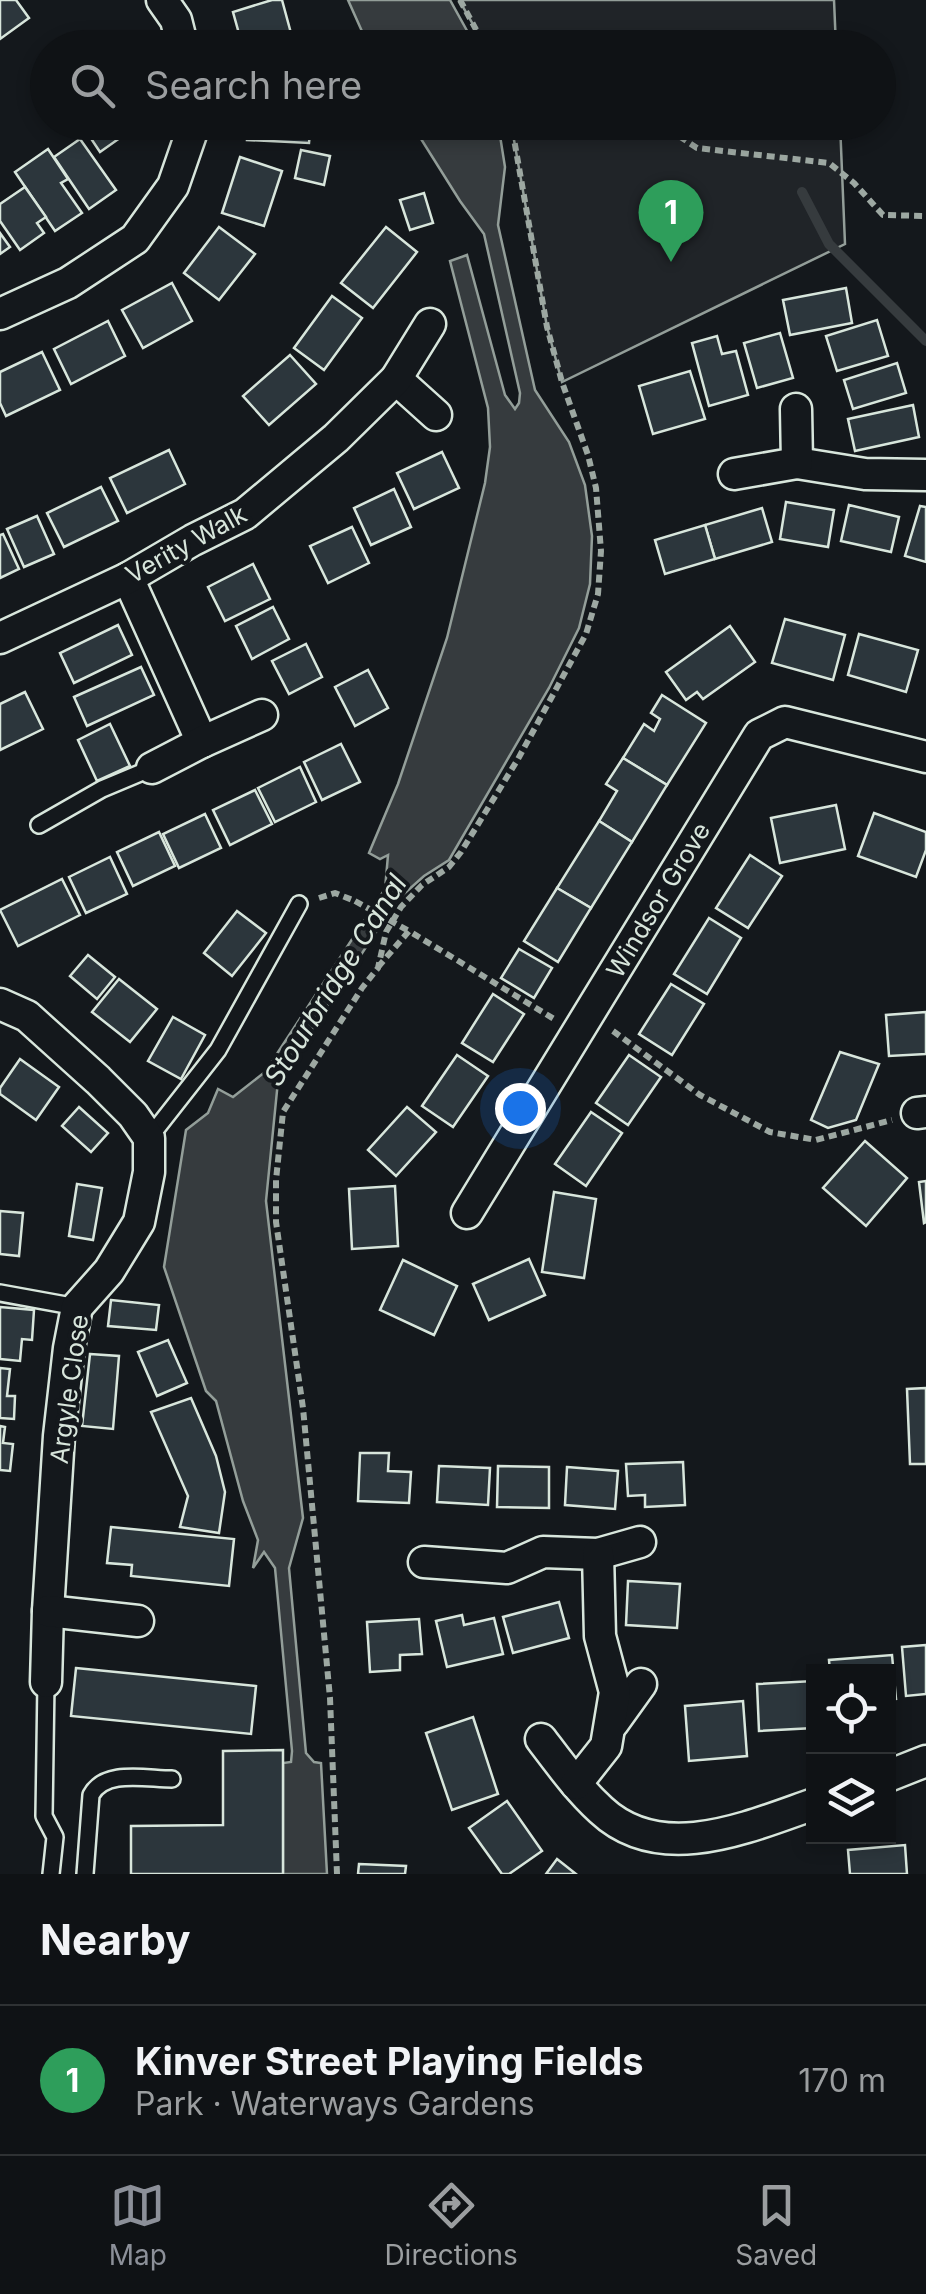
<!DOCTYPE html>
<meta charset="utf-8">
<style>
:root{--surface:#0f1215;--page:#181b1e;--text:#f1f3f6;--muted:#9b9ea0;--line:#2f3234;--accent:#8c9099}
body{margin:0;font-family:Inter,sans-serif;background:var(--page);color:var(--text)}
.controls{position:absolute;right:30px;bottom:30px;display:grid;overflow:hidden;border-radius:0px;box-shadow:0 5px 15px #0003}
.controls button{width:90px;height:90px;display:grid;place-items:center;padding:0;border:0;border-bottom:2px solid var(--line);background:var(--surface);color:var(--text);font:50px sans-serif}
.you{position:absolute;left:520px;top:1108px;width:35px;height:35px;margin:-25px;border:8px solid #fff;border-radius:50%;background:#1a73e8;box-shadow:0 0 0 15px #1a73e833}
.badge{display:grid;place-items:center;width:65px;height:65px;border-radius:50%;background:var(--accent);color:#fff;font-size:32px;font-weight:700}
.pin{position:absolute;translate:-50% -82px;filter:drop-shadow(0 2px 5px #0008)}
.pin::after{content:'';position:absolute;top:52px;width:35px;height:30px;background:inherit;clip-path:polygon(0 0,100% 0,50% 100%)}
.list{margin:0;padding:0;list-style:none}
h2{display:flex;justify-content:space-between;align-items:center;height:130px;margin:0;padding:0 40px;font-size:42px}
h2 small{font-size:32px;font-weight:400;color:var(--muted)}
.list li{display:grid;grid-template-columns:65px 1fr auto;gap:30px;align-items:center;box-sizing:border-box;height:150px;padding:0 40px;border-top:2px solid var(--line)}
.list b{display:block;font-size:38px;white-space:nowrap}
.list p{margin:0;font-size:32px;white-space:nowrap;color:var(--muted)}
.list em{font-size:32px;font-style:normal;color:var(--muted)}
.icon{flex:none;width:55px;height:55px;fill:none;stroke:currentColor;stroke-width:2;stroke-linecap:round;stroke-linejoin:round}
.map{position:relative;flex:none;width:926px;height:1874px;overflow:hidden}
.search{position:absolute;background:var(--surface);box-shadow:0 5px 15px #0003;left:30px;right:30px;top:30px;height:110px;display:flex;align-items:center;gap:25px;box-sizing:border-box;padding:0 35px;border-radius:55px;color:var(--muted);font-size:38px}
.sheet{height:280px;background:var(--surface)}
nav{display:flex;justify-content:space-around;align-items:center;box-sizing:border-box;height:140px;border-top:2px solid var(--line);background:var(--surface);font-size:28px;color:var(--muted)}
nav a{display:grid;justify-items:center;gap:5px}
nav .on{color:var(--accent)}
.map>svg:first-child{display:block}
.green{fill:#202428;stroke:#939e99;stroke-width:2.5}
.water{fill:#363b3e;stroke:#939e99;stroke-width:2.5}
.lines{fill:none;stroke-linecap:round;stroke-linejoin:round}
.stream{stroke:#363b3e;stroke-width:10}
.building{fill:#2c363c;stroke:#d8e6dc;stroke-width:2.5}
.lane-casing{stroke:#d8e6dc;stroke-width:20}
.street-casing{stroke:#d8e6dc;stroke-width:35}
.path{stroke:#9da8a2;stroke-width:6;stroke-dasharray:8 5;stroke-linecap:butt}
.lane{stroke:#14181c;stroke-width:15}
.street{stroke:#14181c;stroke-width:30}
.path-bridge{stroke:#9da8a2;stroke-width:6;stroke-dasharray:8 5;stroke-linecap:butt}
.labels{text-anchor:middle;stroke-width:8;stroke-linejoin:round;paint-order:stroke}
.street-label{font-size:25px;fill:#d8e6dc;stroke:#14181c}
.water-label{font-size:28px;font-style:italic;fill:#d8e6dc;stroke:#14181c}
</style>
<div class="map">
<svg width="926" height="1874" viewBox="0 0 926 1874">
<rect width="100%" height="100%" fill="#14181c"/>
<!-- green -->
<g class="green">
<path d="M459,0H834L836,47H486Z"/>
<path d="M511,123H840L845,244L562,382L547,327Z"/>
</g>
<!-- water -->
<g class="water">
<path d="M348,0H450L476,47H369Z"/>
<path d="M411,123H498L505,167L498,225L535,390L569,442L585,485L592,536L590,584L579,628L549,688L449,860L424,876L397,900L278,1081L266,1201L303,1518L289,1568L306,1753L314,1762L321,1763L327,1874H283V1763L291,1762L292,1751L275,1568L264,1552L253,1568L258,1540L243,1501L216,1401L206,1391L164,1267L186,1130L208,1113L218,1089L233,1097L265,1072L385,889L388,855L380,859L369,853L398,784L447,638L485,483L490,447L488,408L450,261L467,255L505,395L515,409L519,403L520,393L484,234L460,201Z"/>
</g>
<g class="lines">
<!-- stream -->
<path class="stream" d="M802,192L829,244L926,341"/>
</g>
<!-- building -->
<g class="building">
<path d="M0,0H16L29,18L0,39Z"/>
<path d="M272,0H282L295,48H243L233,12Z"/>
<path d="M80,122H120L127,133L100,152Z"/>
<path d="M248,122H311L309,143L247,140Z"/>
<path d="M80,139L116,190L89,209L54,157Z"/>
<path d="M48,149L68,179L61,183L82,213L55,231L15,172Z"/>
<path d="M301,150L330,156L324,185L295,178Z"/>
<path d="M240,157L282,171L264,226L222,213Z"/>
<path d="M25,187L46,217L37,223L44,233L20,250L0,221V204Z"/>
<path d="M424,193L433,223L410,230L400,200Z"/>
<path d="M219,227L255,254L219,300L184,273Z"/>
<path d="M386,227L417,252L373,308L341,283Z"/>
<path d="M0,233L10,247L0,254Z"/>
<path d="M172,283L192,321L143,348L122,310Z"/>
<path d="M846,288L852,323L790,335L783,300Z"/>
<path d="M332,296L362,318L324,370L294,348Z"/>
<path d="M877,320L888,356L837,371L826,336Z"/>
<path d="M108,321L125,356L71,384L54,349Z"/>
<path d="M780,333L793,378L757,388L744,343Z"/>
<path d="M717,336L722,354L736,351L748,395L709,406L692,343Z"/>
<path d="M42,352L60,390L6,416L0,403V372Z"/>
<path d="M290,355L316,384L269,425L243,396Z"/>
<path d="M897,363L906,393L853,409L844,380Z"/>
<path d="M690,371L705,419L653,434L639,386Z"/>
<path d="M913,405L919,437L855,451L848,419Z"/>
<path d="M169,450L185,484L127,513L110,478Z"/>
<path d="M442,452L459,488L414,509L397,473Z"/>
<path d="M101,487L118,521L64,547L47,513Z"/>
<path d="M394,489L411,527L371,545L354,508Z"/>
<path d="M786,502L834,510L828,547L780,539Z"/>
<path d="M849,505L899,517L891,552L841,541Z"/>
<path d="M920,506L926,507V562L905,556Z"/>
<path d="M762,508L772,542L715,559L705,525Z"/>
<path d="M37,516L54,554L24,567L7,529Z"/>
<path d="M705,525L715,559L665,574L655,540Z"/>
<path d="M352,527L369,563L328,583L310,546Z"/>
<path d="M3,534L19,569L0,578V535Z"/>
<path d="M253,564L270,599L225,621L208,587Z"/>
<path d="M273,607L289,639L252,659L236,626Z"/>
<path d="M785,619L845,635L833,680L772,663Z"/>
<path d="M118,625L132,655L74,683L60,653Z"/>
<path d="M730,626L755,662L703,699L697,692L686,700L666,672Z"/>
<path d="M859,634L918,650L906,692L848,675Z"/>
<path d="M306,644L322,677L289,694L272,661Z"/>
<path d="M141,667L154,695L87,726L74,697Z"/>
<path d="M368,670L388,708L355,726L335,687Z"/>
<path d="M25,692L43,729L0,750V704Z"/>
<path d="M662,695L706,723L667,785L623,758L644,724L654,731L660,719L651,713Z"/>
<path d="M110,724L130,766L97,781L78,740Z"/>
<path d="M341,744L360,782L322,800L304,762Z"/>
<path d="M623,758L667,785L632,842L599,821L617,791L606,784Z"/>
<path d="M300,767L316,802L275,822L258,788Z"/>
<path d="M255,790L272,824L230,845L213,810Z"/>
<path d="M836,805L845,849L780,863L771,818Z"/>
<path d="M874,813L926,832V850L916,877L858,856Z"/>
<path d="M205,814L221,848L179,868L163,834Z"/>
<path d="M599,821L632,842L591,908L557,888Z"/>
<path d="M159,832L175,866L133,886L117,852Z"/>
<path d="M750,855L782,876L748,928L716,908Z"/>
<path d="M110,857L127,894L86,913L69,877Z"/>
<path d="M62,879L80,915L18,946L0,910Z"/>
<path d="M557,888L591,908L558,962L524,941Z"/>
<path d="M237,911L266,933L232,976L204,953Z"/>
<path d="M709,918L741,938L707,994L674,974Z"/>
<path d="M519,949L552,968L534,998L501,978Z"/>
<path d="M88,955L115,977L97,999L70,976Z"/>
<path d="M119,979L157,1009L130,1042L92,1012Z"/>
<path d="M671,984L704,1004L672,1055L639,1034Z"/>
<path d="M493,994L524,1014L493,1062L462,1043Z"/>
<path d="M926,1012V1054L889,1056L886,1015Z"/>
<path d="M173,1017L205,1035L181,1079L148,1061Z"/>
<path d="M840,1052L879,1064L856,1120L828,1128L811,1120Z"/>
<path d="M457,1055L488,1076L453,1127L422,1106Z"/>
<path d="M629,1055L661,1077L628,1125L596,1103Z"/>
<path d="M20,1059L59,1087L36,1120L0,1094V1088Z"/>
<path d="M79,1107L108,1133L91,1152L62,1126Z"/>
<path d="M407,1107L436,1132L396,1176L368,1150Z"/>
<path d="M591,1112L622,1133L586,1186L555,1164Z"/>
<path d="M865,1141L907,1178L866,1226L823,1188Z"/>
<path d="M926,1181V1222L924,1223L919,1182Z"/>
<path d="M77,1184L102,1188L93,1240L69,1236Z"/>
<path d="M395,1186L398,1246L352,1249L349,1189Z"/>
<path d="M554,1192L596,1199L584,1278L542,1272Z"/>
<path d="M0,1211L23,1213L19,1256L0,1254Z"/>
<path d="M529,1259L545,1295L489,1320L473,1284Z"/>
<path d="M403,1260L457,1286L434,1335L380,1310Z"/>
<path d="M111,1300L159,1305L156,1330L108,1326Z"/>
<path d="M0,1307L34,1310L32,1340L22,1339L20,1361L0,1359Z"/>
<path d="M168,1340L187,1383L157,1396L138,1352Z"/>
<path d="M90,1354L119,1356L113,1429L82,1426Z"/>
<path d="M0,1368L10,1369L7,1396H15L14,1419L0,1418Z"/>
<path d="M926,1388V1464H910L907,1389Z"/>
<path d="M191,1398L216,1456L225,1492L219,1533L180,1527L188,1496L151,1412Z"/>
<path d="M0,1426L5,1427L3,1443L13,1444L10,1471L0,1470Z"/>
<path d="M360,1453H389L388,1471L411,1472L409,1503L358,1501Z"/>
<path d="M683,1462L685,1505L645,1507V1495L628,1496L626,1464Z"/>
<path d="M439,1466L490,1468L488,1505L437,1502Z"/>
<path d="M498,1466L549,1467V1508L497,1507Z"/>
<path d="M567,1467L618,1471L615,1509L565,1505Z"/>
<path d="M111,1527L234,1539L229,1586L131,1576L132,1565L107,1563Z"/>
<path d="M628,1581L680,1584L677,1628L626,1625Z"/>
<path d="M559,1602L569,1638L513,1653L503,1617Z"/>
<path d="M462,1615L464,1625L494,1618L503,1654L447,1667L436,1621Z"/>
<path d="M419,1619L422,1654L400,1655V1670L370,1672L367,1622Z"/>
<path d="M926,1645V1694L906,1696L902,1647Z"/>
<path d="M892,1655L896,1699L888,1700V1672H830L829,1660Z"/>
<path d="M76,1668L256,1686L251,1734L71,1716Z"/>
<path d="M814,1681V1728L759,1731L757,1684Z"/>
<path d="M743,1701L747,1756L689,1761L685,1706Z"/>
<path d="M473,1717L498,1794L452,1810L426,1733Z"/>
<path d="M283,1750V1874H131V1826L223,1825V1751Z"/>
<path d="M507,1801L542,1851L509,1874H502L469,1828Z"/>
<path d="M905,1845L907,1874H850L848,1850Z"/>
<path d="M557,1859L576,1874H546Z"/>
<path d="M359,1864L406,1866L405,1874H358Z"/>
</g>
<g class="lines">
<!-- lane casing -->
<g class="lane-casing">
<g id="lane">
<path d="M39,825L102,789L152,768"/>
<path d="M149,1138L218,1050L299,904"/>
<path d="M0,1293L77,1307"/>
<path d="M46,1682L44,1816L55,1837L51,1874"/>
<path d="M85,1874L91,1795C105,1769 146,1779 172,1779"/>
</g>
</g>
<!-- street casing -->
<g class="street-casing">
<g id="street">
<path d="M162,0L176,20L183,48"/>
<path d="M0,314L68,283L135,239L173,186L191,134V122"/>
<path d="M396,379L436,415"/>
<path d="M797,463L865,474L926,475"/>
<path d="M734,474L797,463L796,409"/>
<path d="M128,578L202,742"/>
<path d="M0,638L128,578L193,540L245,514L336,438L396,379L430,324"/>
<path d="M152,768L202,742L262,715"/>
<path d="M0,1004L27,1016L98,1080L133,1115L149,1138V1172L139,1222L109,1271L77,1307L69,1348L59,1436L48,1611L46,1682"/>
<path d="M917,1113L926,1112"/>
<path d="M467,1213L759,735L785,722L926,757"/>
<path d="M424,1562L507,1568L543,1552L598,1554L640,1542"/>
<path d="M48,1611L138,1621"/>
<path d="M613,1723L641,1684"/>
<path d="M541,1739C560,1764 578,1789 601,1810C661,1866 748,1827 814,1804"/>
<path d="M888,1776L926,1761"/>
<path d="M576,1784L606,1746L615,1692L600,1636L598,1554"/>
</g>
</g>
<!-- path -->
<g class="path">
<path d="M460,0L486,48"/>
<path d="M658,122L697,148L829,163L854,183L883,215L926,216"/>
<path d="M515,136L525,122"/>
<path d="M319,898L335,893L355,901"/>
<path d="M378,967L409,931L554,1019"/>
<path d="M613,1031L700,1095L770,1132L816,1140L892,1120"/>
<path d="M337,1874L330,1698L303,1408L276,1222V1180L283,1112L362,988L378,968L386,932L401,907L422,885L449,867L461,852L518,759L586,634L598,594L601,551L596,488L588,455L562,382L547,327L511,122"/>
</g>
<!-- lane -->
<use href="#lane" class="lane"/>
<!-- street -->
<use href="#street" class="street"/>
<!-- path-bridge -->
<path class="path-bridge" d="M355,901L409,931"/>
</g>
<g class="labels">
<!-- street labels -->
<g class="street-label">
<text transform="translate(186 544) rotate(-29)" y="9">Verity Walk</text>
<text transform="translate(658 900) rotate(-59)" y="9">Windsor Grove</text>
<text transform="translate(69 1389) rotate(-82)" y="9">Argyle Close</text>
</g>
<!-- water labels -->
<g class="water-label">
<text transform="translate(335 980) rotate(-58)" y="10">Stourbridge Canal</text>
</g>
</g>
</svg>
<div class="controls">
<button><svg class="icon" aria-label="locate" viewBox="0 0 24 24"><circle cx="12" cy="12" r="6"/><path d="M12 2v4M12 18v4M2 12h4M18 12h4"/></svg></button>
<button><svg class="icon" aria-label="layers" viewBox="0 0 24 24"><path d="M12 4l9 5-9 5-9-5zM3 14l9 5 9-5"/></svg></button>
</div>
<div class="you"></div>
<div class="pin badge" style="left:671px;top:262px;background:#2e9e5b">1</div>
<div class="search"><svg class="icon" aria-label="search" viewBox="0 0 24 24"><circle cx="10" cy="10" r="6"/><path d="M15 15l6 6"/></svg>Search here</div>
</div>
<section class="sheet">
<h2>Nearby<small></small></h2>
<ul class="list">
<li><span class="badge" style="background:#2e9e5b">1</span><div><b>Kinver Street Playing Fields</b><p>Park · Waterways Gardens</p></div><em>170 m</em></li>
</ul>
</section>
<nav>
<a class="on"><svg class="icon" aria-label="map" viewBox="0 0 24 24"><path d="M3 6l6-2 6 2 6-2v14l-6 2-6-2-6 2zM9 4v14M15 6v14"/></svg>Map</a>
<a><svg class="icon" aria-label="directions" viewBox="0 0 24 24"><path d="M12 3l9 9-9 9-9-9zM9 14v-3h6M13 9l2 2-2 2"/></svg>Directions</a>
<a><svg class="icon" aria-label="saved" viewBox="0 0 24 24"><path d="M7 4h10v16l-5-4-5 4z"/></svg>Saved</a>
</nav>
